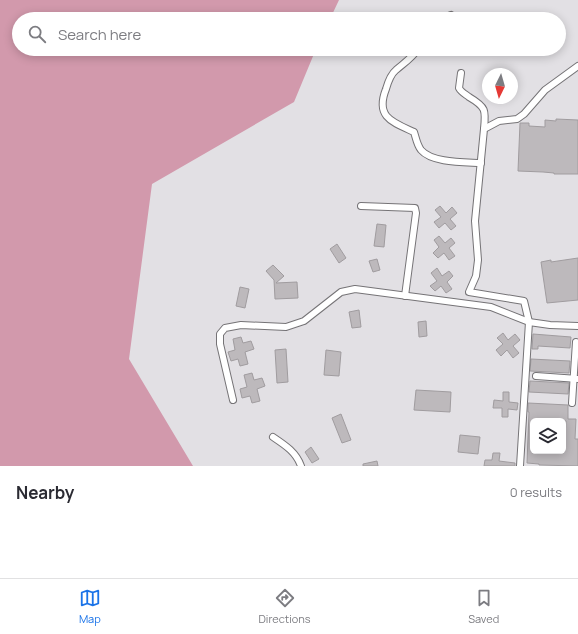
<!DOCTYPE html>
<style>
:root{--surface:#fff;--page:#f2f2f3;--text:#2b2b33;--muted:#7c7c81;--line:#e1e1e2;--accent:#1a73e8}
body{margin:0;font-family:Manrope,sans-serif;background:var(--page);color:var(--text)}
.controls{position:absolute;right:12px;bottom:12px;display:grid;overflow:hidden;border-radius:6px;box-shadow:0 2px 10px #0003}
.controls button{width:36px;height:36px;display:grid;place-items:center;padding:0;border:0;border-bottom:1px solid var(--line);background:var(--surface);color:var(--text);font:20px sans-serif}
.compass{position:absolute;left:482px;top:68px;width:36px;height:36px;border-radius:50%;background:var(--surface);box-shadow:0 2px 10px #0003;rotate:185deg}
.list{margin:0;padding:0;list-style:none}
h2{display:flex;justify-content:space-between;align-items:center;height:52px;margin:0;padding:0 16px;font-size:17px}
h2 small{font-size:13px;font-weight:400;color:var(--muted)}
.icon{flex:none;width:22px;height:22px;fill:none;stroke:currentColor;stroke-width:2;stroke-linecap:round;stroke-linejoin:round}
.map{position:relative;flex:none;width:578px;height:466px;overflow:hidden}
.search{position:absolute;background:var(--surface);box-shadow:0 2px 10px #0003;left:12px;right:12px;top:12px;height:44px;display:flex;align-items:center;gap:10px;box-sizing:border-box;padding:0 14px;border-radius:22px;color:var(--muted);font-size:15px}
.sheet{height:112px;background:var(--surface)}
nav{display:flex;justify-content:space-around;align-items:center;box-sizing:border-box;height:56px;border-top:1px solid var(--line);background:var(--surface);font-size:11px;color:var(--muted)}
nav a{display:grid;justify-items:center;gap:2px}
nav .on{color:var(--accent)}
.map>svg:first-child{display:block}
.forest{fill:#d299ac}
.building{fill:#bdb9bc;stroke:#a09c9f;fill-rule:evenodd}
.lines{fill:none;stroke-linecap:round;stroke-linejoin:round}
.minor-casing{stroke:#757376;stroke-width:8}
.minor{stroke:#fff;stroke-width:6}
</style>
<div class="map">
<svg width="578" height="466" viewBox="0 0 578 466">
<rect width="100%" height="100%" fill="#e2e0e4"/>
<!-- forest -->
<path class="forest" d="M0,0H339L330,19H19V49H316L294,102L152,184L129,359L193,466H0Z"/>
<!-- building -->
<g class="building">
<path d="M556,119L578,120V174H554V173L543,172L518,171L520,123H529V126L545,127V120L556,121Z"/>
<path d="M440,206L446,213L452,207L457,213L450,219L456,226L451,230L445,223L439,228L434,222L441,217L435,210Z"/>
<path d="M377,224L386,225L384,247L374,246Z"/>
<path d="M439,236L445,243L451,238L455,243L449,248L455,256L449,260L444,253L438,258L433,253L439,247L434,240Z"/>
<path d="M337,244L346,258L339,263L330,249Z"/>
<path d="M578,258V300L547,303L541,262L551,260V262Z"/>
<path d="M377,259L380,270L373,272L369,261Z"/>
<path d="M273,265L284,276L276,283L297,282L298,298L275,299L274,280L266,271Z"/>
<path d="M437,268L442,276L449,271L453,276L447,282L452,289L446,293L441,286L435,291L430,286L437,281L431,273Z"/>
<path d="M240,287L249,289L245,308L236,306Z"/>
<path d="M359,310L361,327L352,328L349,312Z"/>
<path d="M426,321L427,336L419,337L418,322Z"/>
<path d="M503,333L508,340L515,334L520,340L513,346L519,353L513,358L507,350L501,356L496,350L503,344L497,338Z"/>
<path d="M533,334L571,337L570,348L538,346V349H532Z"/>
<path d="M241,337L243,343L251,341L254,349L245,352L248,364L240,366L238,359L231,361L228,352L235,350L233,339Z"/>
<path d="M286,349L288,382L277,383L275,350Z"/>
<path d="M326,350L341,352L339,376L324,375Z"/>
<path d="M531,359L570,361L569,373L530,371Z"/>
<path d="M252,373L254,380L262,378L265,386L257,389L260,401L252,403L250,396L242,398L240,389L247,387L244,375Z"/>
<path d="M530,381L569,383L568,394L529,392Z"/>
<path d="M416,390L451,392L450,412L414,410Z"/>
<path d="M503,392H509V402L518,403L517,410L508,409V417H502V408H493L494,400L503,401Z"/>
<path d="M528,403L568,405V419H576L575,439H578V466L539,465V464L527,463L529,412H528ZM533,421H566L564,451H533Z"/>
<path d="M341,414L351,440L342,443L332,418Z"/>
<path d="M460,435L480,437L478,454L458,452Z"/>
<path d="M311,447L319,459L312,463L305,452Z"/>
<path d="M493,453H500L499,461L515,463V466H484L485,460H492Z"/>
<path d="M377,461L378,466H363V464Z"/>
</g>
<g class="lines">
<!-- minor casing -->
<g class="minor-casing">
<g id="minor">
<path d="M442,19L451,15"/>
<path d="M418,49C412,58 404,63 396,70C391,74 388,82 386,89C375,117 392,122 414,132C416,138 417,145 421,150C432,163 464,162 481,163"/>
<path d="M461,73L459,88C461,92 465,94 469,97C486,107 486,110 484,129"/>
<path d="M361,206L415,208L416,213L405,296"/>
<path d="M536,376L578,379"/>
<path d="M233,400L220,344V334L225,328L241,325L286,327L304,321L341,292L355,289L491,307L529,322L550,325L578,326"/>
<path d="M572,403L576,342"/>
<path d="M273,437C285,445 296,452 301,466"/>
<path d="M520,466L529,322L524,301L469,292L476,276L478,260L475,221L484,129L499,121L517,119L524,114L545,90L578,66"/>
</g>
</g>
<!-- minor -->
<use href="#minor" class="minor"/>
</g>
</svg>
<div class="controls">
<button><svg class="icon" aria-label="layers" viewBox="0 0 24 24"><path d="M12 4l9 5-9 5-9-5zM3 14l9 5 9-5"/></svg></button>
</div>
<svg class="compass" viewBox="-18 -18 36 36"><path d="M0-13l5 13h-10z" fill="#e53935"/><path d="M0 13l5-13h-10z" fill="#7c7c81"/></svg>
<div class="search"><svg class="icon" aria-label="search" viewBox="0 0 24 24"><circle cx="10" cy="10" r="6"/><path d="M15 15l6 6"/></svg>Search here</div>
</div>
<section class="sheet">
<h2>Nearby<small>0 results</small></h2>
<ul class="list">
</ul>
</section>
<nav>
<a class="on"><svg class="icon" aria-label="map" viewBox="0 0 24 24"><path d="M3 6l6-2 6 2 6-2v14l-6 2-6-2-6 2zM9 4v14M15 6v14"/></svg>Map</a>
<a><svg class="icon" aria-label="directions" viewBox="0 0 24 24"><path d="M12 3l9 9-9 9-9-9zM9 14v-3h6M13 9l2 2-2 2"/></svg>Directions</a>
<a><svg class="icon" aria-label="saved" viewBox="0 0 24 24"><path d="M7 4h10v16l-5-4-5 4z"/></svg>Saved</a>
</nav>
